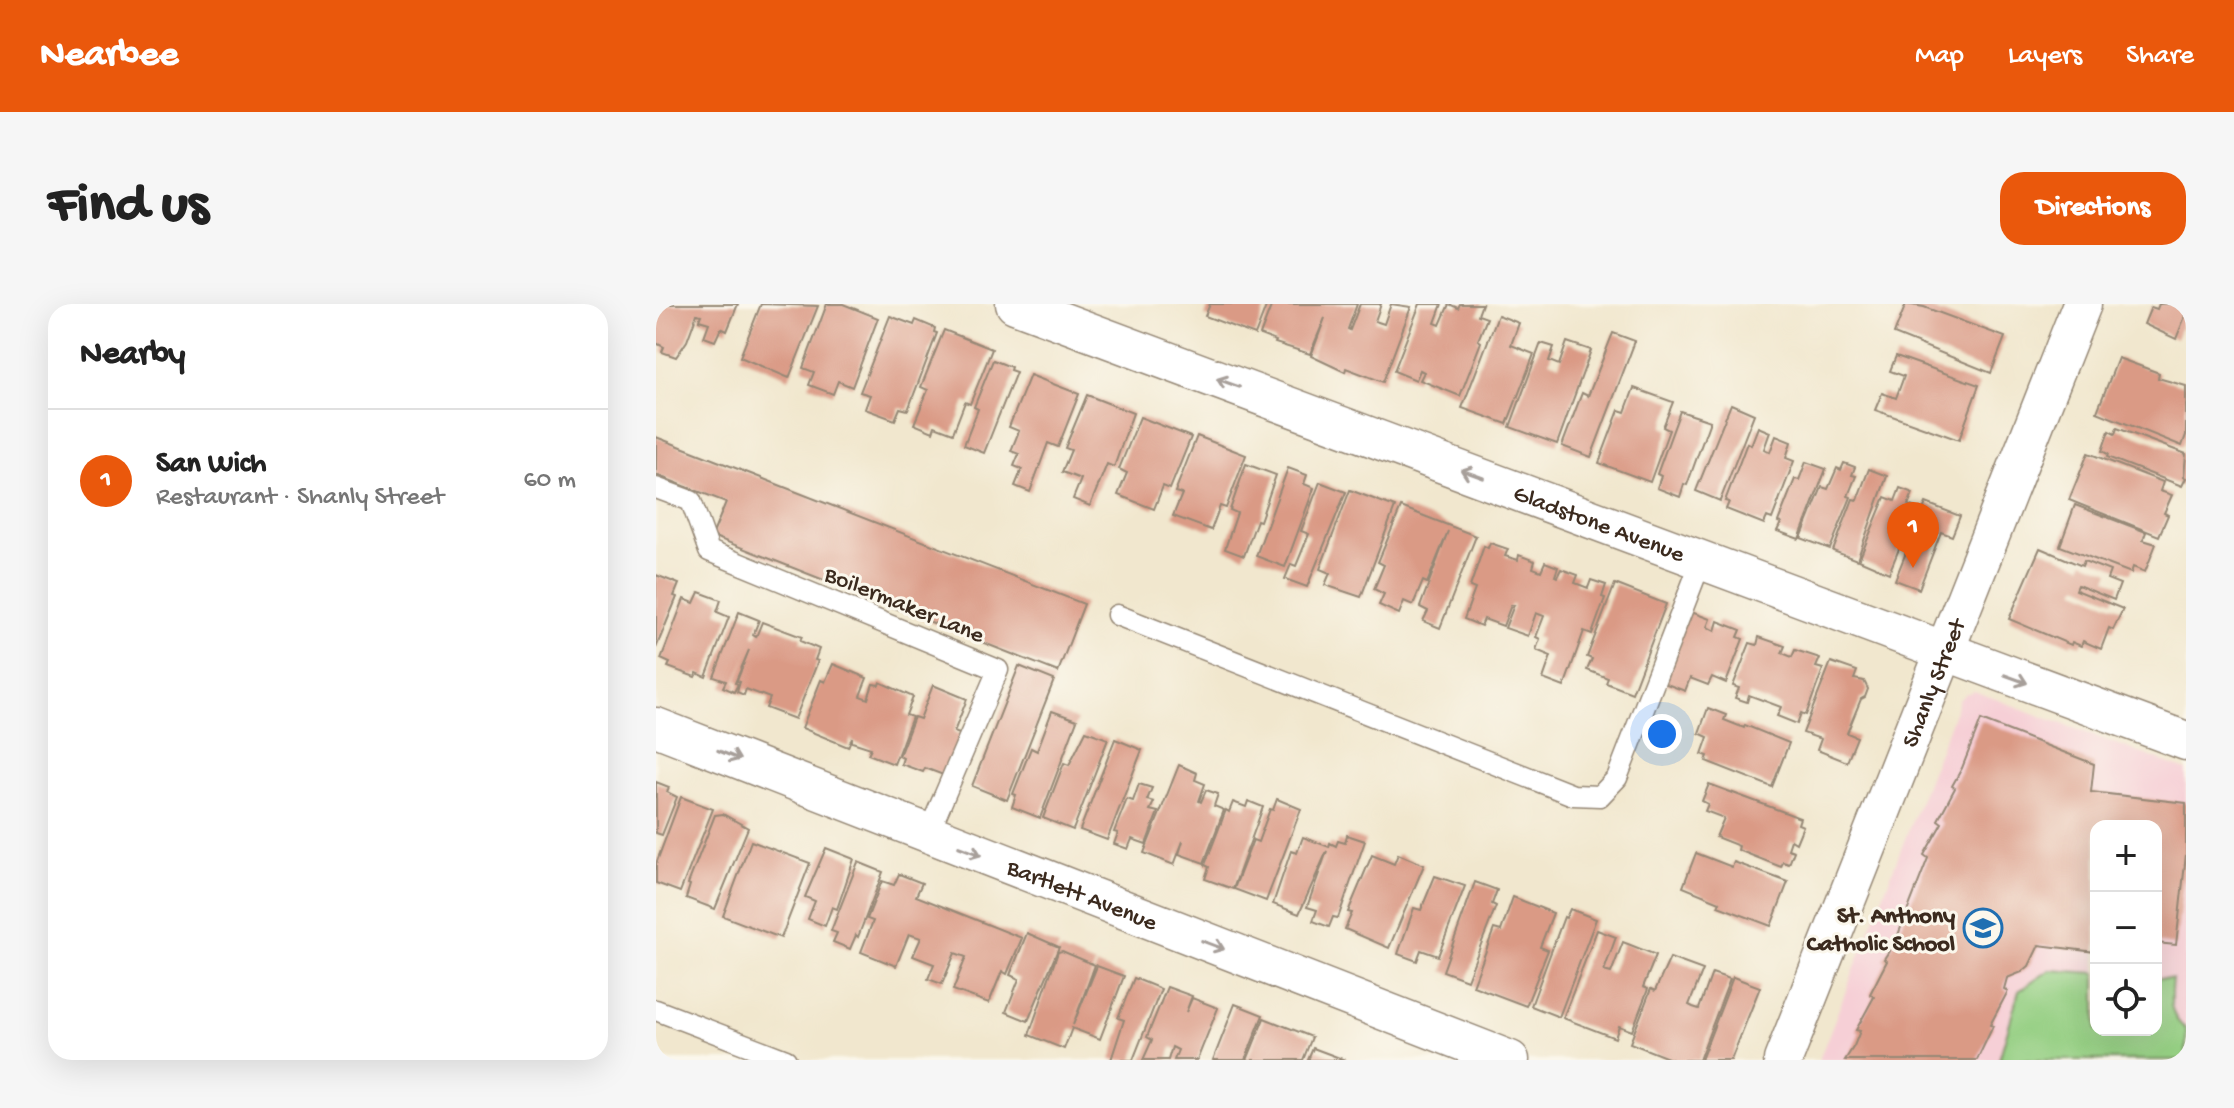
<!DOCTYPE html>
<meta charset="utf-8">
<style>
:root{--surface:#fff;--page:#f6f6f6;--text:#222;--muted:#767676;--line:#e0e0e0;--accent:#ea580c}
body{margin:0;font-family:"Gochi Hand",sans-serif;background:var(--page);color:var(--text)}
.controls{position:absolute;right:24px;bottom:24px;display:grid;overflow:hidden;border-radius:16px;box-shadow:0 8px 32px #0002}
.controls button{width:72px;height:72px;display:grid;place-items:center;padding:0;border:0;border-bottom:2px solid var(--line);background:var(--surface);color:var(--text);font:40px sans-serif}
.you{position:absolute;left:1006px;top:430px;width:28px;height:28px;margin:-20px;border:6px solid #fff;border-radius:50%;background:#1a73e8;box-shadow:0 0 0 12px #1a73e833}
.badge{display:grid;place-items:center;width:52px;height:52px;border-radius:50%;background:var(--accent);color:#fff;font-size:26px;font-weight:700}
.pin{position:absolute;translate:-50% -66px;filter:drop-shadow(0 2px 4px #0008)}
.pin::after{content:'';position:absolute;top:42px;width:28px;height:24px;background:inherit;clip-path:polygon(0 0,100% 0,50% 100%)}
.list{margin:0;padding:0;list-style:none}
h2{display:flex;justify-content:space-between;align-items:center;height:104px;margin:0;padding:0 32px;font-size:34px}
h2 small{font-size:26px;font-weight:400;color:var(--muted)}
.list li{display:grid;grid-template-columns:52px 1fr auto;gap:24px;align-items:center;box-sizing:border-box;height:144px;padding:0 32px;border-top:2px solid var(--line)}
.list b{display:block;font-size:30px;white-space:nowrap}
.list p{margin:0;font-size:26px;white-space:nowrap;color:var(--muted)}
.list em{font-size:26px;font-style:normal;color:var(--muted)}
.icon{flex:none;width:44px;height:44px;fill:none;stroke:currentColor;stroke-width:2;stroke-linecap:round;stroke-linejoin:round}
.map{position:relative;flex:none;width:1530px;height:756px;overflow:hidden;border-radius:24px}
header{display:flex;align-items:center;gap:48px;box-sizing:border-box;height:112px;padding:0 40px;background:var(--accent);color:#fff}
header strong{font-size:38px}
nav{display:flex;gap:44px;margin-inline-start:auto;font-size:28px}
.intro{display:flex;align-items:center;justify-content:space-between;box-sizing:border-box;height:192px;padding:0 48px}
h1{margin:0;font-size:56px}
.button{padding:20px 36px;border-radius:24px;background:var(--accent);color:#fff;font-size:28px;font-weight:700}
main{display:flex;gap:48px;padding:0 48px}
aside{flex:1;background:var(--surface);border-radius:24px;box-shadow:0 8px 32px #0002}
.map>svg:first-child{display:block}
.built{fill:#f6cfd6;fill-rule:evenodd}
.green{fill:#95cf83;stroke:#687c50;stroke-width:2}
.building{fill:#da9a85}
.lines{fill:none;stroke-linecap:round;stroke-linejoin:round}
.service-casing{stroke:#968876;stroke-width:23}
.minor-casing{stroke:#968876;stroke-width:41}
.service{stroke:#fff;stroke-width:20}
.minor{stroke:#fff;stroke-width:38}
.oneway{stroke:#a79f9a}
.labels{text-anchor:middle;stroke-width:6;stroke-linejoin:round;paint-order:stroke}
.street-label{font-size:24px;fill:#3b2a1e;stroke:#fbf7ec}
.poi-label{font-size:24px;font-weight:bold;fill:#3b2a1e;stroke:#fbf7ec;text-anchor:end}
</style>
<header>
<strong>Nearbee</strong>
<nav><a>Map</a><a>Layers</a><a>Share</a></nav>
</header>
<div class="intro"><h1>Find us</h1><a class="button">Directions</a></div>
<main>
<aside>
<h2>Nearby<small></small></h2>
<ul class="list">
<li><span class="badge">1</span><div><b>San Wich</b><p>Restaurant · Shanly Street</p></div><em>60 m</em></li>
</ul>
</aside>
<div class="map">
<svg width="1530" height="756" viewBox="0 0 1530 756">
<rect width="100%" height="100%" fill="#fbf7ec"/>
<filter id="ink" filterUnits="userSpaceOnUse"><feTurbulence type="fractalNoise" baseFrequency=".0125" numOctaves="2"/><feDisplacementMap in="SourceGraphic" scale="16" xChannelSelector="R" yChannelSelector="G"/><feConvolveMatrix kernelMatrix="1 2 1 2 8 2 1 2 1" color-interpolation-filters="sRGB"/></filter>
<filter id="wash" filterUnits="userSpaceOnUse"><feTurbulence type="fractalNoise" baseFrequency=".006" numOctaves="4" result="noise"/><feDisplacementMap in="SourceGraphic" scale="32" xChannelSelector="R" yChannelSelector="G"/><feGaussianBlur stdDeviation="1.8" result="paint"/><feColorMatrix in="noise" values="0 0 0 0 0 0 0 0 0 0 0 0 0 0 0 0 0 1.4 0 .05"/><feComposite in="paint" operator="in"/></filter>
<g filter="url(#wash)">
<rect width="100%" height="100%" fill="#f1e7ce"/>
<!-- built -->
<path class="built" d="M1318,387L1530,466V756H1163L1303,396L1309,390ZM1440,522H1500V726H1440Z"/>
<!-- green -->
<path class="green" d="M1394,666L1440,669V726H1500V674L1516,675C1514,695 1512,712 1530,725V756H1343L1363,687Z"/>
<g id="blocks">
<!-- building -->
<g class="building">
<path d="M6,0H82L71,27L65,24L59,37L48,33L53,19L43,16L45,11L41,10L31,37L20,53L6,48L8,43L0,39V17Z"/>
<path d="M105,0L162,2L133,74L84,53Z"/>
<path d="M171,0H187L222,14L196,83L182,77L177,90L153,81L158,68L147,64Z"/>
<path d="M554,0H611L599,31L549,12Z"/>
<path d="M616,0H701L692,25L694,26L704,0H725L719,17L728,20L735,0L755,3L727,78L690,64L689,68L655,52L669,14L654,50L619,39L620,37L604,31Z"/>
<path d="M764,0H786L779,19L784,21L793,0L802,4L804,0H826L822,11L831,14L822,36L825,38L804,92L764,76L768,68L764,66L760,76L738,67Z"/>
<path d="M1250,0L1268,3L1349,33L1335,69L1238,30Z"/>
<path d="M1503,0H1530V10L1520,35L1488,20L1495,3L1501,5Z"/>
<path d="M842,11L863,19L855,41L878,50L851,120L806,104Z"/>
<path d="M234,12L258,21L260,16L279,24L278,28L281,29L252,106L244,104L239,116L209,105L214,91L204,88Z"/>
<path d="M288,26L336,45L314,100L309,98L297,129L279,122L277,128L258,120L272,86L265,83Z"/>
<path d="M957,29L979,37L935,153L906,142L926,89L932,92Z"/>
<path d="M911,38L935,46L901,140L854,123L885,39L898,43L893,57L903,61Z"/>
<path d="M1240,52L1323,81L1303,136L1219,106L1226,89L1240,94L1248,72L1234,67Z"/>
<path d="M1462,54L1503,69L1502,74L1530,82V131L1526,142L1441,108Z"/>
<path d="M337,56L355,63L354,66L360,68L328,149L308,141L322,105L318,103Z"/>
<path d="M374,71L423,90L402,143L392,139L374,188L359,182L366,165L358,162L363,150L355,147L363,127L353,123Z"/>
<path d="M978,84L1017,98L1007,123L1013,126L994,178L943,159L963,106L969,108Z"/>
<path d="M431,91L477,109L458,163L451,160L434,202L417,195L425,175L406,168L415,146L409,144Z"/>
<path d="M1075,100L1098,110L1064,197L1040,187Z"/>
<path d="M1024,107L1054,117L1031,181L1028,180L1024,193L1001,184L1005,172L1001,170Z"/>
<path d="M484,113L535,133L514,185L507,182L498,205L462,191L471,169L463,165Z"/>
<path d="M1102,123L1114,128L1108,145L1114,148L1120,132L1135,138L1130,154L1138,157L1116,215L1111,213L1108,220L1070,205L1073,198L1069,197L1091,139L1095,141Z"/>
<path d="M1461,124L1530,150L1528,173L1530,174L1526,182L1451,153L1452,150L1446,147L1453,127L1459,130Z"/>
<path d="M541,132L590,151L570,204L564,202L555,226L517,212L526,190L519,188Z"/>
<path d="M0,133L428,300L402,368L56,232L70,198L0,171Z"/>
<path d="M1432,149L1507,178L1504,187L1516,191L1508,209L1512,211L1503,232L1413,196Z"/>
<path d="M1150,158L1170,165L1143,235L1121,227L1125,219L1122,218L1139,175L1143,176Z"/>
<path d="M1188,159L1199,163L1196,171L1200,172L1192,192L1195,193L1174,245L1145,234L1166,183L1172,185L1181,164L1185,166Z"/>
<path d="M590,160L620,171L604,217L601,216L588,252L569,245L581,209L574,206Z"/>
<path d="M632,164L651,171L648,180L658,184L629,263L600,252Z"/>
<path d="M1213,165L1231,172L1201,256L1177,247L1197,195L1201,196Z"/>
<path d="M664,178L690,188L651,283L629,275L635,260L640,262L653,230L645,227Z"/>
<path d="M1244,184L1257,189L1252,201L1260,204L1233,269L1203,256L1229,193L1239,197Z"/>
<path d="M694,186L739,203L705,293L669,281L674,269L664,265Z"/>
<path d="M1270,199L1304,212L1296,232L1285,228L1263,285L1239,276Z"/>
<path d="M1419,201L1490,228L1487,236L1500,240L1489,268L1477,263L1475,269L1404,242Z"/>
<path d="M745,203L820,232L784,324L767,317L772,307L764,303L792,227L771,279L767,277L757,301L748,297L743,310L723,301L728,290L718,285L728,261L722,258Z"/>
<path d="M834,239L852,245L849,252L862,256L863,251L879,257L877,264L885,267L889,258L902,263L899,272L901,273L905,265L922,271L919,279L932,284L935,276L950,281L946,293L949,294L936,330L928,327L908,383L887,375L895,352L880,346L884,335L880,333L888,312L880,309L872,332L849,324L858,301H855L847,322L828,315L825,322L808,315L819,285L814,283L828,242L832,244Z"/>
<path d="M1384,244L1426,262L1428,257L1454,267L1451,275L1464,280L1458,296L1422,281L1420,286L1467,305L1457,326L1453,324L1445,345L1427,337L1425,342L1416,338L1415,341L1353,315Z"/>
<path d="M0,271L23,280L18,292L21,293L0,344Z"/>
<path d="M959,280L1010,300L976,389L950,379L952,374L931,366L936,355L931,353Z"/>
<path d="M43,288L65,296L61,308L73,313L50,373L41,369L39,373L12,363L14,359L5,355L28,295L38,299Z"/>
<path d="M1030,306L1054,315L1051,323L1059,327L1062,317L1085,326L1082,333L1087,335L1070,379L1056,373L1052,381L1034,374L1029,387L997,375Z"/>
<path d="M83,308L103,316L97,331L100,333L106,318L146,333L144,337L163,345L159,356L162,357L139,415L110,404L114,394L90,385L88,391L81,388L84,378L81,377L93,346L79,379L82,380L78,388L67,383L70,377L58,373Z"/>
<path d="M1103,333L1129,342L1126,349L1136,353L1139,346L1164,354L1160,363L1167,365L1150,411L1145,409L1141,420L1121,412L1125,403L1093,391L1091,398L1079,394L1083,384L1077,382L1094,339L1101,341Z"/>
<path d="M1175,358L1201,367L1198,375L1208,377L1212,385L1209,393L1205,395L1191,429L1201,433L1191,458L1161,446L1165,435L1147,429Z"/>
<path d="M177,360L211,374L204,392L212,395L217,380L223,381L224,378L257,393L250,411L256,413L238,460L212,450L215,444L196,438V433L192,443L146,424L165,376L169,378Z"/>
<path d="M363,362L398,376L351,496L316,482Z"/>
<path d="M277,381L311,395L298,428L306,431L290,472L269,464L267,468L245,460L247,454L243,452L258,413L264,415Z"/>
<path d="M1052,404L1070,411L1068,416L1088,424L1089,421L1133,439L1116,483L1050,457L1052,452L1046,450L1052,433L1043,429Z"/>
<path d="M396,407L421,416L384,514L356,503L360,491L357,490L375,444L381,447Z"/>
<path d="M1325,416L1438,460L1435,488L1530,499V550L1520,641L1500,639V522H1440V648L1383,641L1373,662L1366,668L1351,674L1348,685L1352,687L1334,721L1337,722L1321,756H1189L1198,742L1204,727L1200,726L1218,693L1214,690L1231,657L1228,655L1240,636L1272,554L1268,551L1286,519L1282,516L1299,484L1296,482L1306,464Z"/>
<path d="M430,427L452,435L417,526L387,514L408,459L413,461Z"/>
<path d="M459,435L486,446L451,536L424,526Z"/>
<path d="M523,461L541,469L539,476L549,480L543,497L545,498L550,486L562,490L558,502L568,506L548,559L523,550L527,537L518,561L488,549Z"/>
<path d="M0,478L13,483L11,488L21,493L6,531L0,529Z"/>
<path d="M483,480L496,484L491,496L498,498L494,506L502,508L490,540L476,535L472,545L458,540L462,529L458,528L471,495L477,497Z"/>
<path d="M1053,480L1144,514L1142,520L1147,522L1140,539L1135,536L1132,545L1138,547L1133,560L1127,558L1125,563L1082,546L1083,542L1060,533L1068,514L1049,507L1052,500L1046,497Z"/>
<path d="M25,493L57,505L24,588L0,579V560Z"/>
<path d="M621,495L645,505L610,597L578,585L597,536L602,538L614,505L617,506Z"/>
<path d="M592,497L607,503L577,585L549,575L553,563L549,561L570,506L573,508L577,498L590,503Z"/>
<path d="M67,510L92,524L59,605L30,594L34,581L32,580L59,511Z"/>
<path d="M691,531L709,537L682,614L677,613L673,623L657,617L661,606L651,603L671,547L643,610L617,600L635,547L641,549L647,533L673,543L674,539L680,542L682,537L689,539Z"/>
<path d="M95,537L154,559L125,634L67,612Z"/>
<path d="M170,544L198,555L181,605L176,603L169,622L152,615L159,597L149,593Z"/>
<path d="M1040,549L1076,563L1078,558L1132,578L1115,622L1062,602L1064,598L1027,583Z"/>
<path d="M742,550L768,561L733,644L689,625L696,609L692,608L716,551L738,560Z"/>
<path d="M202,558L227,568L202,633L200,631L194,645L177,638L181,629L175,627Z"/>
<path d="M243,570L266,579L260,592L366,634L351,670L346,667L333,699L297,686L310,653L299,649L286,680L272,675L278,660L257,652L265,634L253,630L240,662L205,648L217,617L211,615L226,577L238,581Z"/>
<path d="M779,572L809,582L782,652L765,646L761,657L742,650L758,604L765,606Z"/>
<path d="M819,578L841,586L836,600L840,602L811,676L787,667Z"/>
<path d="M857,593L897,609L884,643L892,646L870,702L817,682L838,625L845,627Z"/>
<path d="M914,605L940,615L903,713L875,702L908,613L910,614Z"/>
<path d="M941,626L960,633L948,667L955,669L967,638L1000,651L987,683L992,685L976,727L963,722L959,734L907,714Z"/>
<path d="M371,629L403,643L372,717L350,708L363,675L354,671Z"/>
<path d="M406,647L439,661L417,721L441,662L468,672L444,735L416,724L408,745L373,731L402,648Z"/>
<path d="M1014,654L1047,666L1033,701L1037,703L1043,705L1056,669L1074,675L1043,756H1017L974,739L995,685L999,687Z"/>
<path d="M1077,673L1104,683L1075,756H1045Z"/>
<path d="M478,674L505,685L477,756H455L468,716L462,714Z"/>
<path d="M511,683L536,692L530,708L536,694L562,704L541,756H518L522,746L516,743L512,756H487L496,736L491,733Z"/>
<path d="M579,700L607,711L589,756H557Z"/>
<path d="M608,714L656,733L647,756H591Z"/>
<path d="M657,744L689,756H652Z"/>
</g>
</g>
</g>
<g filter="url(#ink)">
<use href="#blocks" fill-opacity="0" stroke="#968876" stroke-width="2"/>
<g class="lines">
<!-- service casing -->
<g class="service-casing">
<g id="service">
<path d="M0,184L35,197L53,247L342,366L272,530"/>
<path d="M461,311L917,491L944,492L961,474L1046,255"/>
<path d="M0,706L130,756"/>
</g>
</g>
<!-- minor casing -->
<g class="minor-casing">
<g id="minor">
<path id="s1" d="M359,0L1530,437"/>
<path id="s2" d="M0,423L854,756"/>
<path id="s3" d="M1127,756L1426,0"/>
</g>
</g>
<!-- service -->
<use href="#service" class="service"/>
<!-- minor -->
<use href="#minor" class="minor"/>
</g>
<!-- one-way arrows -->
<defs><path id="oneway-shaft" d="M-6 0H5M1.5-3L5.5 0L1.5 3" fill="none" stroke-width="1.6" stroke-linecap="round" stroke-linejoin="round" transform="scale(2)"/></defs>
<g class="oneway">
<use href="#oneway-shaft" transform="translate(572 79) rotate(-160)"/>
<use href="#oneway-shaft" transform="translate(816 170) rotate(-160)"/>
<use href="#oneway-shaft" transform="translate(1360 375) rotate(20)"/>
<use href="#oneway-shaft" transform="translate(73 451) rotate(22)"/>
<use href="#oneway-shaft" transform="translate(314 547) rotate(21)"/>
<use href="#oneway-shaft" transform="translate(557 641) rotate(21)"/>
</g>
</g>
<!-- icons -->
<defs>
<g id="school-ring" transform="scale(2)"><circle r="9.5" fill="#fbf7ec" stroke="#1f6fb2" stroke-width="1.5"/><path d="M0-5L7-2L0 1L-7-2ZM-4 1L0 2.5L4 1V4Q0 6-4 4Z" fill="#1f6fb2"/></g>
</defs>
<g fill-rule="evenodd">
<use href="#school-ring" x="1327" y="624"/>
</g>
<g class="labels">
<!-- street labels -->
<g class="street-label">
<text dy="8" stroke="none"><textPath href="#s1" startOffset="624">Gladstone Avenue</textPath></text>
<text transform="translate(249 299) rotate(22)" y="8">Boilermaker Lane</text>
<text dy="8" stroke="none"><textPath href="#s3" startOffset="406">Shanly Street</textPath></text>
<text dy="8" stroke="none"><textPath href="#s2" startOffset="458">Bartlett Avenue</textPath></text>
</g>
<!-- poi labels -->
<g class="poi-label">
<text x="1299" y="618">St. Anthony<tspan x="1299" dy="28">Catholic School</tspan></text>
</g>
</g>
</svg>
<div class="controls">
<button>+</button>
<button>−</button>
<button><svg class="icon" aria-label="locate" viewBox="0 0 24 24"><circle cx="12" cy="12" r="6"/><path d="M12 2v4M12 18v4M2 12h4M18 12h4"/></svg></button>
</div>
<div class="you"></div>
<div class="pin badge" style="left:1257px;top:264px">1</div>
</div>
</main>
